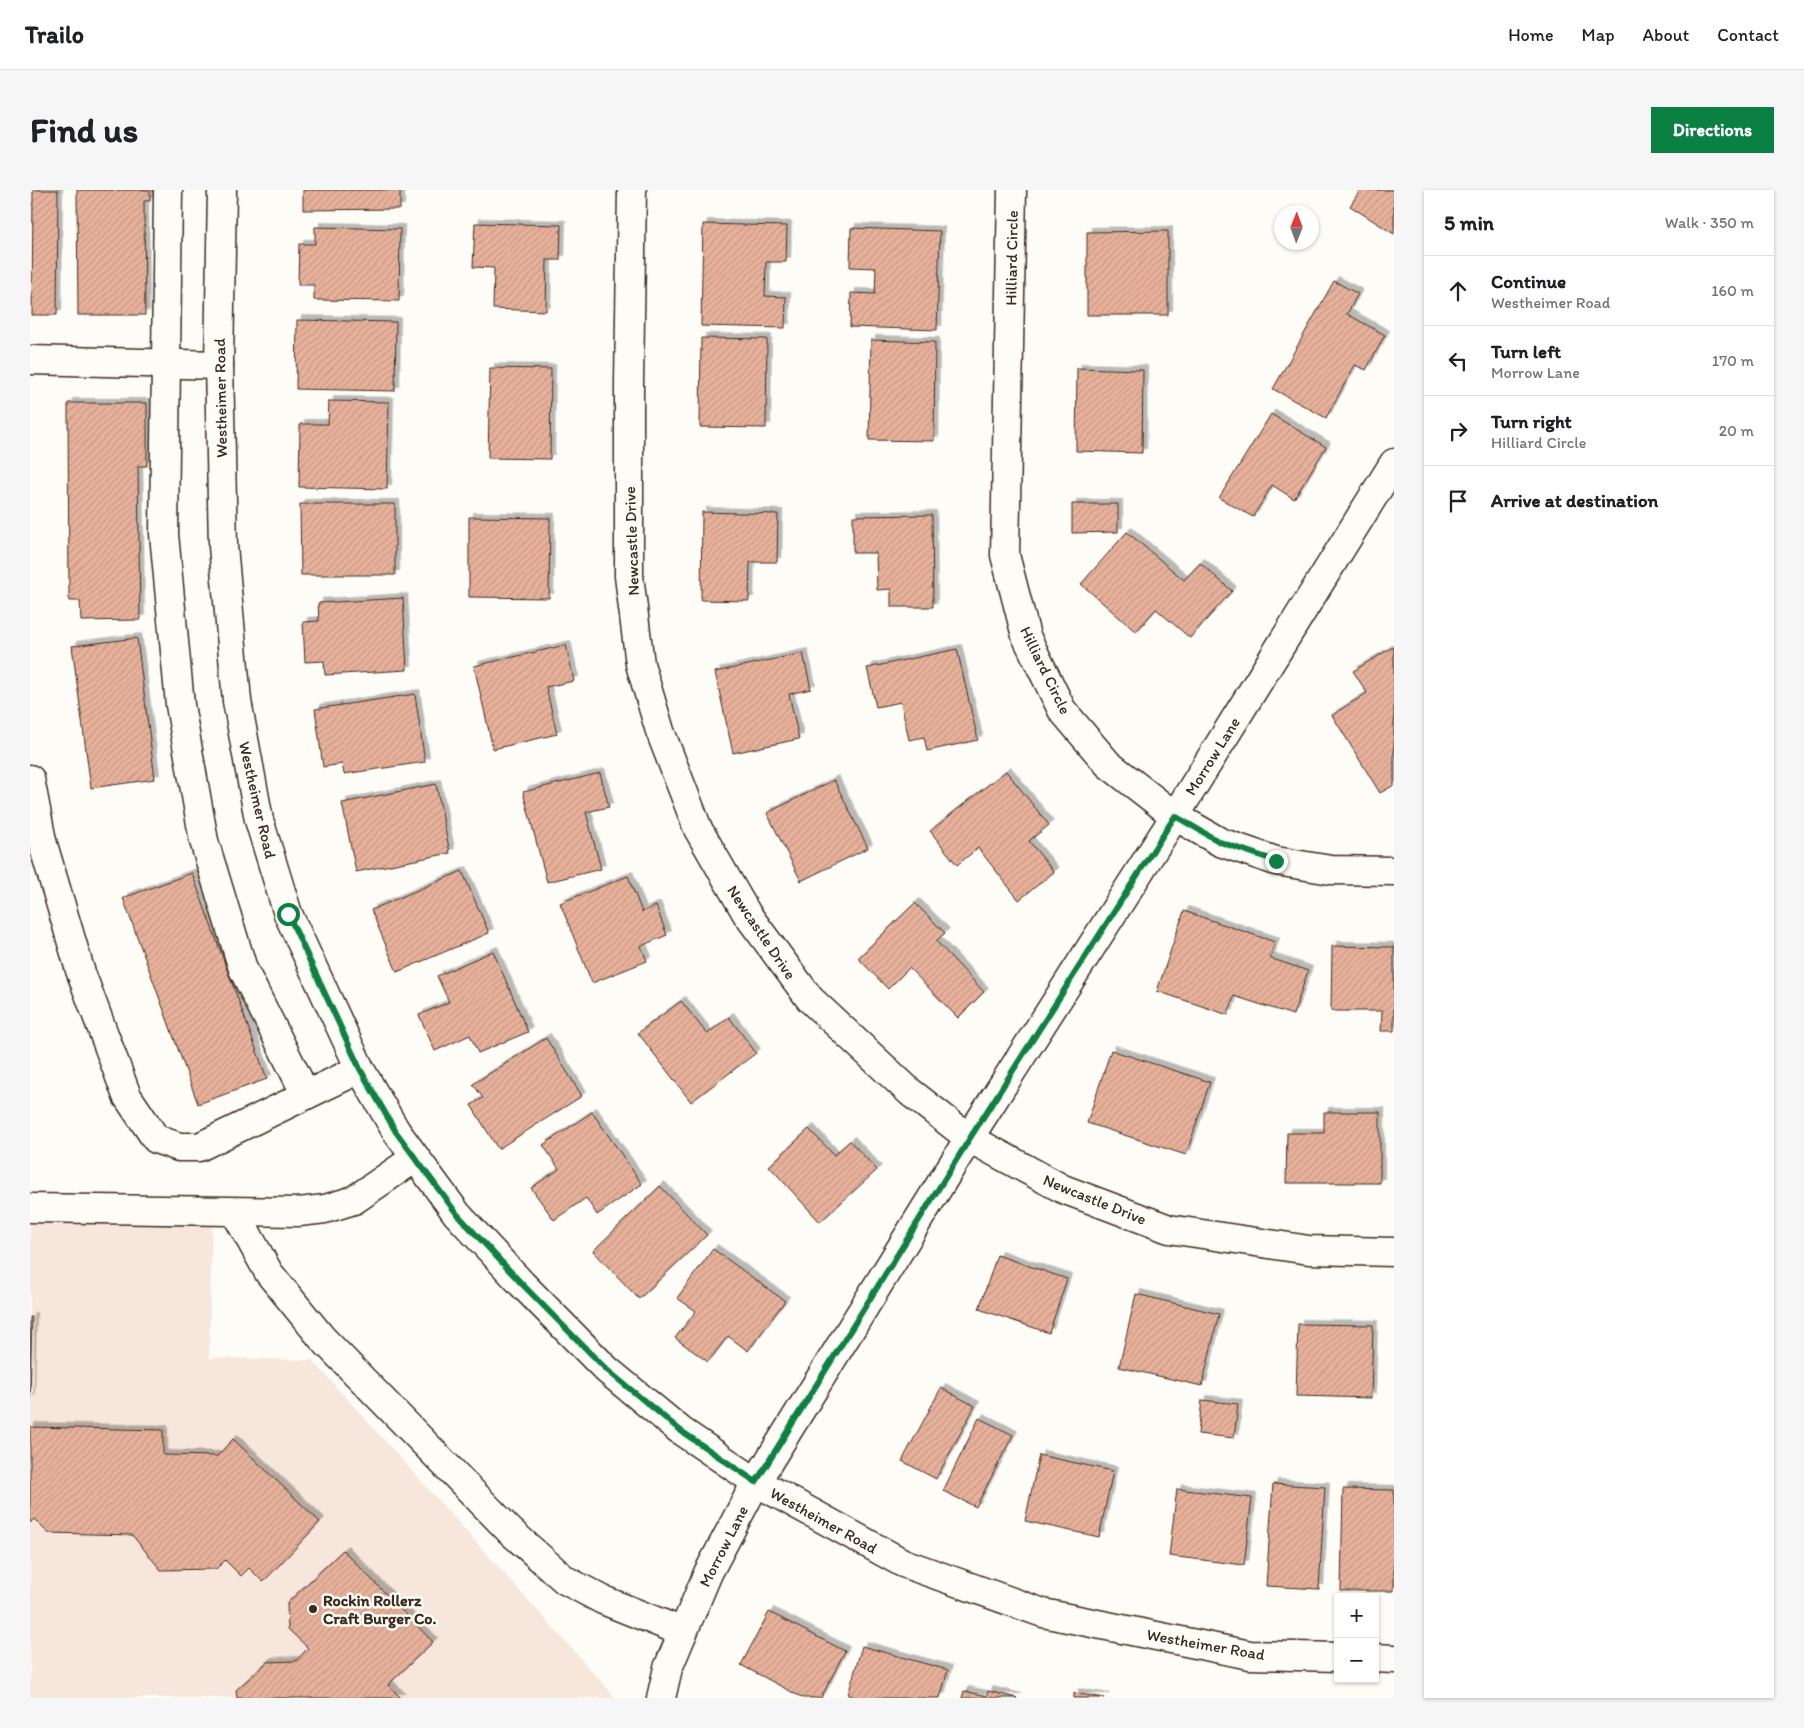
<!DOCTYPE html>
<meta charset="utf-8">
<style>
:root{--surface:#fff;--page:#f6f6f6;--text:#202124;--muted:#757577;--line:#e0e0e0;--accent:#0b8043}
body{margin:0;font-family:Itim,sans-serif;background:var(--page);color:var(--text)}
.controls{position:absolute;right:15px;bottom:15px;display:grid;overflow:hidden;border-radius:0px;box-shadow:0 1px 4px #0004}
.controls button{width:45px;height:45px;display:grid;place-items:center;padding:0;border:0;border-bottom:1px solid var(--line);background:var(--surface);color:var(--text);font:25px sans-serif}
.compass{position:absolute;left:1244px;top:15px;width:45px;height:45px;border-radius:50%;background:var(--surface);box-shadow:0 1px 4px #0004;rotate:1deg}
.stop{position:absolute;width:15px;height:15px;margin:-11px;border:4px solid #0b8043;border-radius:50%;background:#fff}
.stop.end{background:#0b8043;border-color:#fff;box-shadow:0 1px 5px #0008}
.list{margin:0;padding:0;list-style:none}
h2{display:flex;justify-content:space-between;align-items:center;height:65px;margin:0;padding:0 20px;font-size:21px}
h2 small{font-size:16px;font-weight:400;color:var(--muted)}
.list li{display:grid;grid-template-columns:32px 1fr auto;gap:15px;align-items:center;box-sizing:border-box;height:70px;padding:0 20px;border-top:1px solid var(--line)}
.list b{display:block;font-size:19px;white-space:nowrap}
.list p{margin:0;font-size:16px;white-space:nowrap;color:var(--muted)}
.list em{font-size:16px;font-style:normal;color:var(--muted)}
.icon{flex:none;width:28px;height:28px;fill:none;stroke:currentColor;stroke-width:2;stroke-linecap:round;stroke-linejoin:round}
.map{position:relative;flex:none;width:1364px;height:1508px;overflow:hidden;border-radius:0px}
header{display:flex;align-items:center;gap:30px;box-sizing:border-box;height:70px;padding:0 25px;background:var(--surface);border-bottom:1px solid var(--line)}
header strong{font-size:24px}
nav{display:flex;gap:28px;margin-inline-start:auto;font-size:18px}
.intro{display:flex;align-items:center;justify-content:space-between;box-sizing:border-box;height:120px;padding:0 30px}
h1{margin:0;font-size:35px}
.button{padding:12px 22px;border-radius:0px;background:var(--accent);color:#fff;font-size:18px;font-weight:700}
main{display:flex;gap:30px;padding:0 30px}
aside{flex:1;background:var(--surface);border-radius:0px;box-shadow:0 1px 4px #0004}
.map>svg:first-child{display:block}
.built{fill:#f6e6db}
.building{fill:url(#building-hatch);stroke:#3b2a1e;filter:url(#shadow)}
.lines{fill:none;stroke-linecap:round;stroke-linejoin:round}
.minor-casing{stroke:#3b2a1e;stroke-width:31}
.minor{stroke:#fdfcf7;stroke-width:28}
.route{stroke:#0b8043;stroke-width:6}
.poi-dot{fill:#3b2a1e;stroke:#fdfcf7;stroke-width:2}
.labels{text-anchor:middle;stroke-width:5;stroke-linejoin:round;paint-order:stroke}
.street-label{font-size:16px;fill:#3b2a1e;stroke:#fdfcf7}
.poi-label{font-size:16px;font-weight:bold;fill:#3b2a1e;stroke:#fdfcf7;text-anchor:start}
</style>
<header>
<strong>Trailo</strong>
<nav><a>Home</a><a>Map</a><a>About</a><a>Contact</a></nav>
</header>
<div class="intro"><h1>Find us</h1><a class="button">Directions</a></div>
<main>
<div class="map">
<svg width="1364" height="1508" viewBox="0 0 1364 1508">
<defs>
<pattern id="building-hatch" width="6" height="6" patternUnits="userSpaceOnUse" patternTransform="scale(1.25)"><rect width="6" height="6" fill="#e7b19b"/><path d="M-1 1l2-2M0 6l6-6M5 7l2-2" fill="none" stroke="#c79885"/></pattern>
<filter id="shadow"><feDropShadow dx="4.5" dy="-4.5" stdDeviation="0" flood-color="#0004"/></filter>
</defs>
<rect width="100%" height="100%" fill="#fdfcf7"/>
<filter id="ink" filterUnits="userSpaceOnUse"><feTurbulence type="fractalNoise" baseFrequency=".02" numOctaves="2"/><feDisplacementMap in="SourceGraphic" scale="10" xChannelSelector="R" yChannelSelector="G"/><feConvolveMatrix kernelMatrix="1 2 1 2 8 2 1 2 1" color-interpolation-filters="sRGB"/></filter>
<g filter="url(#ink)">
<!-- built -->
<path class="built" d="M0,1022L182,1025L179,1168L282,1170L586,1508H0Z"/>
<!-- building -->
<g class="building">
<path d="M3,0H28L27,125H2Z"/>
<path d="M47,0H120V11H114L115,125H48Z"/>
<path d="M273,0H370V19L273,20Z"/>
<path d="M1330,0H1364V44L1320,16Z"/>
<path d="M445,33L531,35L530,70H517L516,121L463,119L464,78L443,77Z"/>
<path d="M673,34L757,36L756,72H736L735,106L756,107L755,138L671,136Z"/>
<path d="M285,37L370,39L369,111L284,110V95H268L269,54H285Z"/>
<path d="M821,38L910,41L907,140L820,137L821,103L845,104L846,78L820,77Z"/>
<path d="M1138,41V125H1057V42Z"/>
<path d="M1304,91L1328,104L1317,124L1355,145L1336,180L1325,175L1296,228L1243,199Z"/>
<path d="M267,130L366,132L365,201L266,199Z"/>
<path d="M671,148L737,149L736,238L670,237Z"/>
<path d="M841,150L905,152L904,251L839,250Z"/>
<path d="M460,178L521,179L520,269L458,268Z"/>
<path d="M1047,178L1113,180L1112,263L1046,261Z"/>
<path d="M299,211L359,212L357,299L269,297L270,234H298Z"/>
<path d="M38,213H117V276H108L110,430L51,431L50,411H39Z"/>
<path d="M1241,224L1296,257L1264,309L1242,295L1223,327L1189,308Z"/>
<path d="M270,314H365V385H271Z"/>
<path d="M1042,314H1088V342L1042,343Z"/>
<path d="M672,322L748,324L747,372H720L719,411L671,410Z"/>
<path d="M902,325L903,417H861V399L847,400L846,363H823V326Z"/>
<path d="M439,327L520,328L519,408L439,407Z"/>
<path d="M1097,342L1154,390L1170,373L1202,401L1160,448L1126,419L1106,442L1051,394Z"/>
<path d="M373,408L377,480L295,485L294,471L275,472L273,432L289,431L288,413Z"/>
<path d="M107,448L125,589L61,598L42,456Z"/>
<path d="M536,455L544,491L516,497L527,544L463,559L444,476Z"/>
<path d="M1363,457L1364,459V595L1350,603L1302,525L1337,503L1323,481Z"/>
<path d="M927,459L948,550L897,561L894,547L879,550L871,512L846,517L837,478Z"/>
<path d="M773,463L781,499L759,504L769,549L703,563L685,482Z"/>
<path d="M385,504L395,572L314,584L312,574L293,577L285,519Z"/>
<path d="M976,581L1019,635L999,651L1024,682L989,710L948,658L927,675L900,641Z"/>
<path d="M570,583L579,617L556,622L571,679L517,692L493,602Z"/>
<path d="M804,590L838,658L771,691L737,623Z"/>
<path d="M406,594L420,663L326,682L312,613Z"/>
<path d="M432,681L459,743L367,782L341,720Z"/>
<path d="M162,683L237,889L168,914L93,708Z"/>
<path d="M598,686L612,722L626,716L637,745L611,756L617,771L562,793L530,713Z"/>
<path d="M885,713L915,743L906,751L954,802L928,828L879,778L858,799L828,768Z"/>
<path d="M1154,721L1245,752L1240,768L1278,781L1263,825L1204,806L1198,825L1127,801Z"/>
<path d="M1302,756L1364,757V841H1351L1352,821H1301Z"/>
<path d="M463,761L498,842L448,863L440,845L405,861L389,825L419,812L407,786Z"/>
<path d="M651,811L677,844L699,827L726,863L661,912L608,843Z"/>
<path d="M516,848L552,906L468,959L441,915L453,908L443,894Z"/>
<path d="M1081,860L1180,892L1156,965L1057,933Z"/>
<path d="M562,922L612,994L567,1025L556,1008L524,1030L501,998L529,979L513,955Z"/>
<path d="M1294,922H1350V993H1256L1257,943H1294Z"/>
<path d="M779,939L804,965L820,951L847,980L790,1032L739,976Z"/>
<path d="M630,996L677,1045L609,1109L563,1061Z"/>
<path d="M683,1059L755,1111L718,1161L698,1146L678,1172L645,1148L666,1121L647,1108Z"/>
<path d="M967,1065L1037,1089L1019,1143L949,1119Z"/>
<path d="M1106,1104L1189,1124L1172,1196L1089,1177Z"/>
<path d="M0,1127H2L0,1210Z"/>
<path d="M1268,1134L1343,1135L1341,1208L1266,1206Z"/>
<path d="M911,1198L945,1216L906,1289L872,1271Z"/>
<path d="M1172,1210L1208,1214L1204,1248L1168,1244Z"/>
<path d="M949,1228L983,1245L946,1317L913,1301Z"/>
<path d="M0,1237L133,1240V1265L187,1266L203,1249L290,1332L233,1392L219,1378L211,1386L195,1370L186,1379L131,1380L102,1345L18,1343L4,1329L0,1333Z"/>
<path d="M1009,1265L1083,1281L1069,1347L995,1331Z"/>
<path d="M1243,1294L1295,1297L1289,1399L1236,1396Z"/>
<path d="M1147,1299L1222,1308L1214,1375L1139,1366Z"/>
<path d="M1313,1299L1364,1300V1401H1311Z"/>
<path d="M313,1360L403,1452L358,1495L371,1508H207L206,1500L237,1472L266,1471L278,1458L258,1439L257,1413Z"/>
<path d="M739,1422L815,1461L791,1508H773L711,1475Z"/>
<path d="M832,1456L918,1480L910,1508H829L818,1505Z"/>
<path d="M934,1501L957,1506L958,1501L987,1508H932Z"/>
<path d="M1044,1503L1075,1508H1044Z"/>
</g>
<g class="lines">
<!-- minor casing -->
<g class="minor-casing">
<g id="minor">
<path d="M138,0L134,344L150,515L174,651L213,779L276,905"/>
<path d="M192,0L189,175L193,356L207,511L229,630L258,724L330,879L366,941L427,1024L492,1094L577,1180L651,1241L726,1292L873,1373L1013,1423L1220,1465L1308,1467"/>
<path d="M602,0L599,192V386L610,474L630,541L668,639L717,724L780,809L880,902L939,948L1033,999L1139,1039L1279,1060L1364,1062"/>
<path d="M982,0L975,365L996,446L1032,520L1078,574L1145,626L1190,652L1246,671L1301,680L1364,681"/>
<path d="M0,170L189,175"/>
<path d="M0,589L12,651L50,780L97,906L126,949L149,957H169L330,879"/>
<path d="M0,1018L269,1022L295,1019L324,1010L385,968"/>
<path d="M205,1022L239,1083L292,1148L480,1341L535,1390L573,1410L653,1442"/>
<path d="M1345,1468L1364,1469"/>
<path d="M631,1508L638,1478L678,1383L726,1292L939,948L1145,626L1364,273"/>
</g>
</g>
<!-- minor -->
<use href="#minor" class="minor"/>
</g>
</g>
<g class="lines" filter="url(#ink)">
<!-- route -->
<path class="route" d="M258,724L330,879L366,942L427,1024L492,1094L577,1180L651,1241L726,1292L940,948L1145,626L1190,652L1246,671"/>
</g>
<!-- markers -->
<circle class="poi-dot" cx="283" cy="1419" r="5"/>
<g class="labels">
<!-- street labels -->
<g class="street-label">
<text transform="translate(981 68) rotate(-89)" y="6">Hilliard Circle</text>
<text transform="translate(190 208) rotate(-91)" y="6">Westheimer Road</text>
<text transform="translate(601 351) rotate(-92)" y="6">Newcastle Drive</text>
<text transform="translate(1016 480) rotate(64)" y="6">Hilliard Circle</text>
<text transform="translate(1182 566) rotate(-58)" y="6">Morrow Lane</text>
<text transform="translate(228 610) rotate(77)" y="6">Westheimer Road</text>
<text transform="translate(732 742) rotate(56)" y="6">Newcastle Drive</text>
<text transform="translate(1065 1009) rotate(22)" y="6">Newcastle Drive</text>
<text transform="translate(794 1330) rotate(29)" y="6">Westheimer Road</text>
<text transform="translate(693 1356) rotate(-63)" y="6">Morrow Lane</text>
<text transform="translate(1176 1454) rotate(10)" y="6">Westheimer Road</text>
</g>
<!-- poi labels -->
<g class="poi-label">
<text x="293" y="1416">Rockin Rollerz<tspan x="293" dy="18">Craft Burger Co.</tspan></text>
</g>
</g>
</svg>
<div class="controls">
<button>+</button>
<button>−</button>
</div>
<svg class="compass" viewBox="-18 -18 36 36"><path d="M0-13l5 13h-10z" fill="#e53935"/><path d="M0 13l5-13h-10z" fill="#757577"/></svg>
<div class="stop" style="left:258px;top:724px"></div>
<div class="stop end" style="left:1246px;top:671px"></div>
</div>
<aside>
<h2>5 min<small>Walk · 350 m</small></h2>
<ul class="list">
<li><svg class="icon" aria-label="ahead" viewBox="0 0 24 24"><path d="M12 20V5M6 11l6-6 6 6"/></svg><div><b>Continue</b><p>Westheimer Road</p></div><em>160 m</em></li>
<li><svg class="icon" aria-label="left" viewBox="0 0 24 24"><path d="M17 20v-9H6M10 6l-5 5 5 5"/></svg><div><b>Turn left</b><p>Morrow Lane</p></div><em>170 m</em></li>
<li><svg class="icon" aria-label="right" viewBox="0 0 24 24"><path d="M7 20v-9h11M14 6l5 5-5 5"/></svg><div><b>Turn right</b><p>Hilliard Circle</p></div><em>20 m</em></li>
<li><svg class="icon" aria-label="arrive" viewBox="0 0 24 24"><path d="M6 21V4h12l-3 4 3 4H6"/></svg><div><b>Arrive at destination</b></div></li>
</ul>
</aside>
</main>
